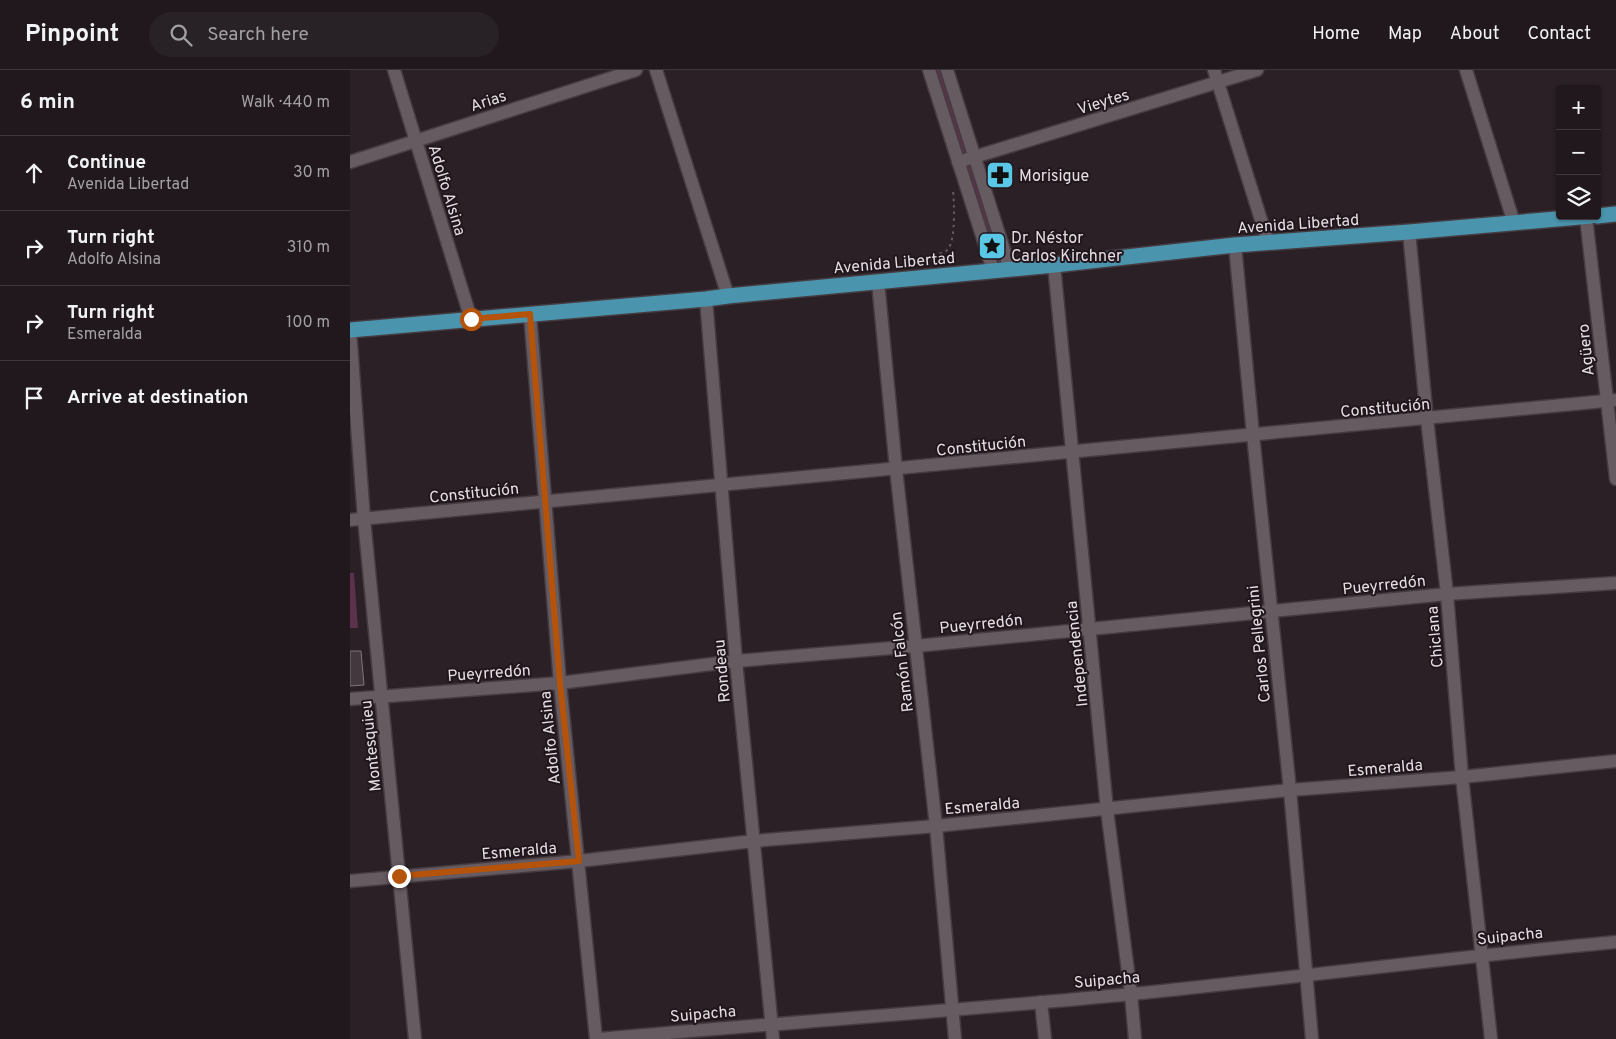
<!DOCTYPE html>
<meta charset="utf-8">
<style>
:root{--surface:#20181c;--page:#282125;--text:#f1f3f6;--muted:#a2a0a3;--line:#3d373b}
body{margin:0;font-family:Overpass,sans-serif;background:var(--page);color:var(--text)}
.controls{position:absolute;right:15px;top:15px;display:grid;overflow:hidden;border-radius:5px;box-shadow:0 1px 4px #0004}
.controls button{width:45px;height:45px;display:grid;place-items:center;padding:0;border:0;border-bottom:1px solid var(--line);background:var(--surface);color:var(--text);font:25px sans-serif}
.stop{position:absolute;width:15px;height:15px;margin:-11px;border:4px solid #b45309;border-radius:50%;background:#fff}
.stop.end{background:#b45309;border-color:#fff;box-shadow:0 1px 5px #0008}
.list{margin:0;padding:0;list-style:none}
h2{display:flex;justify-content:space-between;align-items:center;height:65px;margin:0;padding:0 20px;font-size:21px}
h2 small{font-size:16px;font-weight:400;color:var(--muted)}
.list li{display:grid;grid-template-columns:32px 1fr auto;gap:15px;align-items:center;box-sizing:border-box;height:75px;padding:0 20px;border-top:1px solid var(--line)}
.list b{display:block;font-size:19px;white-space:nowrap}
.list p{margin:0;font-size:16px;white-space:nowrap;color:var(--muted)}
.list em{font-size:16px;font-style:normal;color:var(--muted)}
.icon{flex:none;width:28px;height:28px;fill:none;stroke:currentColor;stroke-width:2;stroke-linecap:round;stroke-linejoin:round}
.map{position:relative;flex:none;width:1266px;height:969px;overflow:hidden}
header{display:flex;align-items:center;gap:30px;box-sizing:border-box;height:70px;padding:0 25px;background:var(--surface);border-bottom:1px solid var(--line)}
header strong{font-size:24px}
nav{display:flex;gap:28px;margin-inline-start:auto;font-size:18px}
.search{width:350px;height:45px;background:var(--page);display:flex;align-items:center;gap:12px;box-sizing:border-box;padding:0 18px;border-radius:28px;color:var(--muted);font-size:19px}
main{display:flex}
aside{flex:1;background:var(--surface)}
.map>svg:first-child{display:block}
.green{fill:#5a324c}
.building{fill:#44383f;stroke:#81737c}
.lines{fill:none;stroke-linecap:round;stroke-linejoin:round}
.minor-casing{stroke:#453c42;stroke-width:15}
.major-casing{stroke:#453c42;stroke-width:18}
.path{stroke:#665d63;stroke-width:2;stroke-dasharray:2.5 4;stroke-linecap:butt}
.minor{stroke:#675b62;stroke-width:12}
.major{stroke:#4a95ad;stroke-width:15}
.route{stroke:#b45309;stroke-width:6}
.labels{text-anchor:middle;stroke-width:4;stroke-linejoin:round;paint-order:stroke}
.street-label{font-size:16px;fill:#e5dee2;stroke:#21161d}
.poi-label{font-size:16px;fill:#e5dee2;stroke:#21161d;text-anchor:start}
</style>
<header>
<strong>Pinpoint</strong>
<div class="search"><svg class="icon" aria-label="search" viewBox="0 0 24 24"><circle cx="10" cy="10" r="6"/><path d="M15 15l6 6"/></svg>Search here</div>
<nav><a>Home</a><a>Map</a><a>About</a><a>Contact</a></nav>
</header>
<main>
<aside>
<h2>6 min<small>Walk · 440 m</small></h2>
<ul class="list">
<li><svg class="icon" aria-label="ahead" viewBox="0 0 24 24"><path d="M12 20V5M6 11l6-6 6 6"/></svg><div><b>Continue</b><p>Avenida Libertad</p></div><em>30 m</em></li>
<li><svg class="icon" aria-label="right" viewBox="0 0 24 24"><path d="M7 20v-9h11M14 6l5 5-5 5"/></svg><div><b>Turn right</b><p>Adolfo Alsina</p></div><em>310 m</em></li>
<li><svg class="icon" aria-label="right" viewBox="0 0 24 24"><path d="M7 20v-9h11M14 6l5 5-5 5"/></svg><div><b>Turn right</b><p>Esmeralda</p></div><em>100 m</em></li>
<li><svg class="icon" aria-label="arrive" viewBox="0 0 24 24"><path d="M6 21V4h12l-3 4 3 4H6"/></svg><div><b>Arrive at destination</b></div></li>
</ul>
</aside>
<div class="map">
<svg width="1266" height="969" viewBox="0 0 1266 969">
<rect width="100%" height="100%" fill="#2a2026"/>
<!-- green -->
<g class="green">
<path d="M579,0H597L660,199L643,200Z"/>
<path d="M0,503H4L8,558H0Z"/>
</g>
<!-- building -->
<path class="building" d="M0,581H11L14,615L0,616Z"/>
<g class="lines">
<!-- minor casing -->
<g class="minor-casing">
<g id="minor">
<path d="M44,0L121,249"/>
<path d="M306,0L378,226"/>
<path d="M579,0L643,200"/>
<path d="M597,0L660,199"/>
<path d="M864,0L918,172"/>
<path d="M1116,0L1164,153"/>
<path d="M0,92L286,0"/>
<path d="M608,92L907,0"/>
<path d="M1236,147L1266,409"/>
<path d="M1059,162L1077,349L1097,524L1112,707L1141,969"/>
<path d="M885,175L903,365L940,720L962,969"/>
<path d="M704,195L757,740L781,924L785,969"/>
<path d="M528,212L546,399L586,756L605,969"/>
<path d="M356,229L386,591L423,969"/>
<path d="M180,244L210,613L246,969"/>
<path d="M0,260L14,449L65,969"/>
<path d="M0,450L1266,330"/>
<path d="M0,629L210,613L386,591L566,576L1097,524L1266,513"/>
<path d="M0,811L229,791L404,771L586,756L940,720L1112,707L1266,691"/>
<path d="M691,932L695,969"/>
<path d="M250,969C427,953 605,941 782,924C943,908 1104,887 1266,872"/>
</g>
</g>
<!-- major casing -->
<g class="major-casing">
<g id="major">
<path d="M1247,146L1266,144"/>
<path d="M0,260L356,229L378,226L704,195L885,175L1059,162L1241,146"/>
</g>
</g>
<!-- path -->
<path class="path" d="M590,194L587,184C591,183 595,183 598,179C606,169 604,133 603,119"/>
<!-- minor -->
<use href="#minor" class="minor"/>
<!-- major -->
<use href="#major" class="major"/>
</g>
<g class="lines">
<!-- route -->
<path class="route" d="M49,806L229,791L210,613L180,244L121,249"/>
</g>
<!-- icons -->
<defs>
<g id="pharmacy-square" transform="scale(1.4375)"><rect x="-9" y="-9" width="18" height="18" rx="4" fill="#5bc7e7" stroke="#21161d"/><path d="M-2-6h4v4h4v4h-4v4h-4v-4h-4v-4h4Z" fill="#111"/></g>
<g id="sight-square" transform="scale(1.4375)"><rect x="-9" y="-9" width="18" height="18" rx="4" fill="#5bc7e7" stroke="#21161d"/><path d="M0-6L1.8-2.2L6-1.7L2.9 1.2L3.7 5.4L0 3.3L-3.7 5.4L-2.9 1.2L-6-1.7L-1.8-2.2Z" fill="#111"/></g>
</defs>
<g fill-rule="evenodd">
<use href="#pharmacy-square" x="650" y="105"/>
<use href="#sight-square" x="642" y="176"/>
</g>
<g class="labels">
<!-- street labels -->
<g class="street-label">
<text transform="translate(138 30) rotate(-18)" y="6">Arias</text>
<text transform="translate(753 31) rotate(-17)" y="6">Vieytes</text>
<text transform="translate(98 120) rotate(73)" y="6">Adolfo Alsina</text>
<text transform="translate(948 153) rotate(-4)" y="6">Avenida Libertad</text>
<text transform="translate(544 192) rotate(-5)" y="6">Avenida Libertad</text>
<text transform="translate(1235 280) rotate(-96)" y="6">Agüero</text>
<text transform="translate(1035 337) rotate(-5)" y="6">Constitución</text>
<text transform="translate(631 375) rotate(-6)" y="6">Constitución</text>
<text transform="translate(124 422) rotate(-6)" y="6">Constitución</text>
<text transform="translate(1034 514) rotate(-6)" y="6">Pueyrredón</text>
<text transform="translate(631 553) rotate(-6)" y="6">Pueyrredón</text>
<text transform="translate(1084 567) rotate(-95)" y="6">Chiclana</text>
<text transform="translate(908 574) rotate(-96)" y="6">Carlos Pellegrini</text>
<text transform="translate(726 584) rotate(-96)" y="6">Independencia</text>
<text transform="translate(551 592) rotate(-97)" y="6">Ramón Falcón</text>
<text transform="translate(371 601) rotate(-95)" y="6">Rondeau</text>
<text transform="translate(139 602) rotate(-4)" y="6">Pueyrredón</text>
<text transform="translate(199 668) rotate(-96)" y="6">Adolfo Alsina</text>
<text transform="translate(20 676) rotate(-96)" y="6">Montesquieu</text>
<text transform="translate(1035 697) rotate(-5)" y="6">Esmeralda</text>
<text transform="translate(632 735) rotate(-5)" y="6">Esmeralda</text>
<text transform="translate(169 780) rotate(-5)" y="6">Esmeralda</text>
<text transform="translate(1160 865) rotate(-6)" y="6">Suipacha</text>
<text transform="translate(757 909) rotate(-5)" y="6">Suipacha</text>
<text transform="translate(353 943) rotate(-5)" y="6">Suipacha</text>
</g>
<!-- poi labels -->
<g class="poi-label">
<text x="669" y="111">Morisigue</text>
<text x="661" y="173">Dr. Néstor<tspan x="661" dy="18">Carlos Kirchner</tspan></text>
</g>
</g>
</svg>
<div class="controls">
<button>+</button>
<button>−</button>
<button><svg class="icon" aria-label="layers" viewBox="0 0 24 24"><path d="M12 4l9 5-9 5-9-5zM3 14l9 5 9-5"/></svg></button>
</div>
<div class="stop" style="left:121px;top:249px"></div>
<div class="stop end" style="left:49px;top:806px"></div>
</div>
</main>
